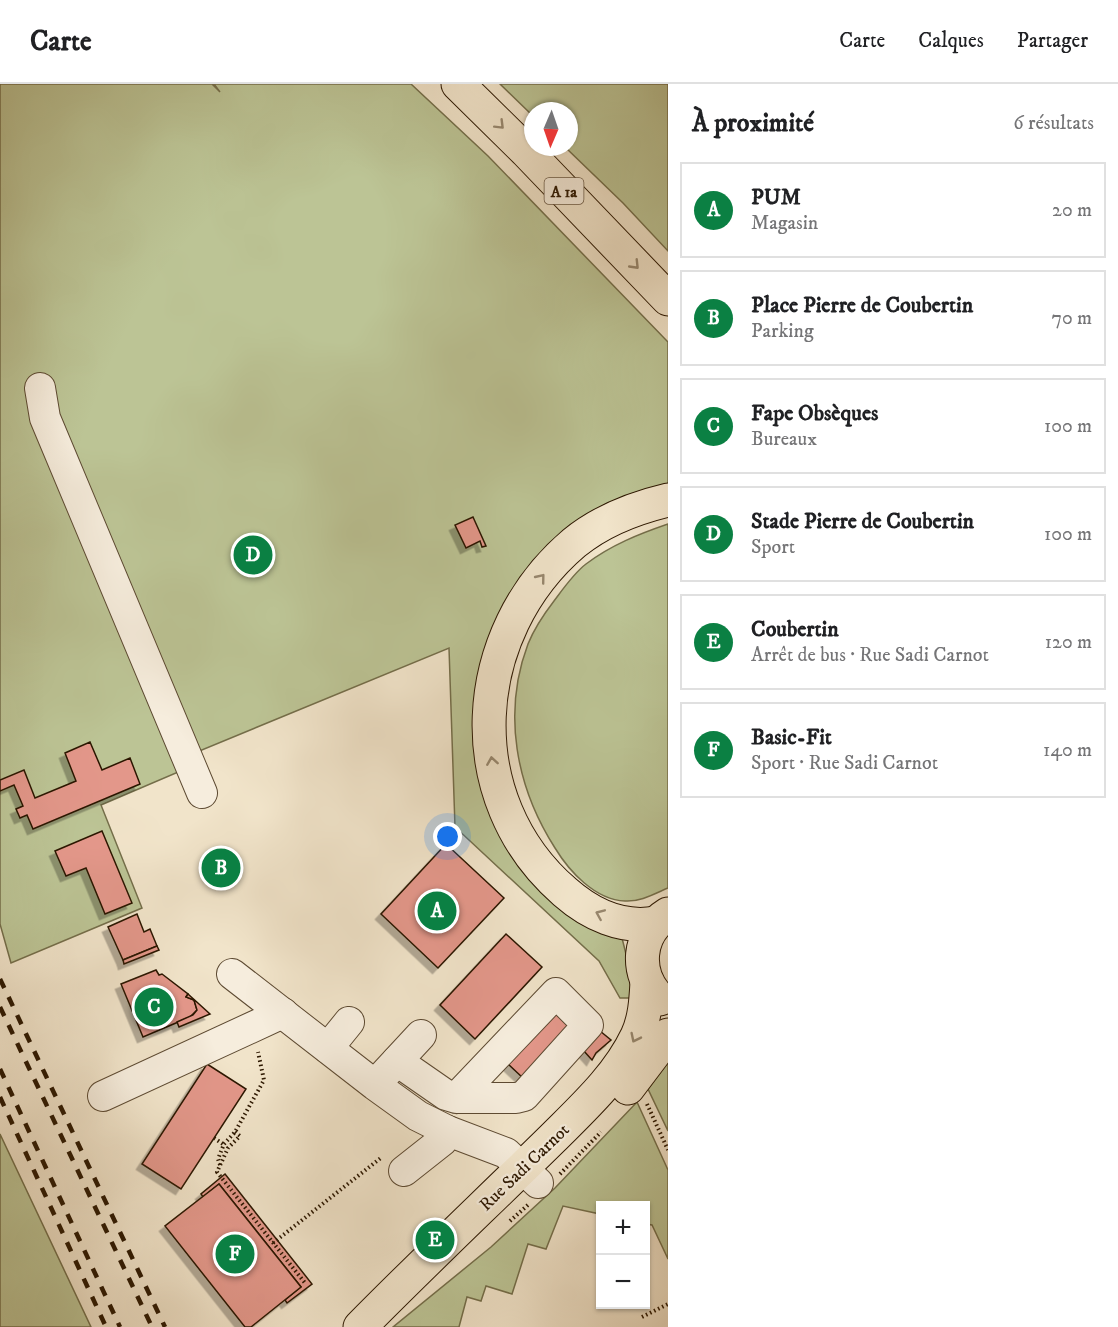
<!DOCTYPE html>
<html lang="fr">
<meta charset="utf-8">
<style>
:root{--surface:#fff;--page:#f6f6f6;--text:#202124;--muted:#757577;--line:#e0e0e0;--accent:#0b8043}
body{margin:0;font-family:"IM FELL DW Pica",serif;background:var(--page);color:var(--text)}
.controls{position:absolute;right:18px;bottom:18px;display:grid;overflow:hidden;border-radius:0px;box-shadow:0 2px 4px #0004}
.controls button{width:54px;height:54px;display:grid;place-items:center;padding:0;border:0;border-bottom:2px solid var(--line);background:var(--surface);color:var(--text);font:30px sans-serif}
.compass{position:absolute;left:524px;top:18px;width:54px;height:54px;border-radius:50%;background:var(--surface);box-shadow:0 2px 4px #0004;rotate:182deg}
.you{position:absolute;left:448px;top:753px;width:21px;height:21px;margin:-15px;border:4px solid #fff;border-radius:50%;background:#1a73e8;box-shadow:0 0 0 9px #1a73e833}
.badge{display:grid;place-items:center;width:39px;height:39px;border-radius:50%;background:var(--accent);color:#fff;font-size:20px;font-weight:700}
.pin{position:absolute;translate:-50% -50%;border:3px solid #fff;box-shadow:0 2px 6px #0006}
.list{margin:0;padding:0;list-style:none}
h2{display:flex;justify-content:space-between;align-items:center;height:78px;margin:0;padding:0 24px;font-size:26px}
h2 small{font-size:20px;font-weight:400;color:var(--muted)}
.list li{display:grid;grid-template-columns:39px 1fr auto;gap:18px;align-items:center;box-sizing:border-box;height:96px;margin:0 12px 12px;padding:0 12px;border:2px solid var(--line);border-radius:0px}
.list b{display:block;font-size:22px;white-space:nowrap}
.list p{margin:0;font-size:20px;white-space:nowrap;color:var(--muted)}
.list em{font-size:20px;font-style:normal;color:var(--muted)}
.map{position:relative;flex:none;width:668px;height:1243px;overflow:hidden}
header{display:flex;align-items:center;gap:36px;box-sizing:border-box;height:84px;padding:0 30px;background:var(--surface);border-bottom:2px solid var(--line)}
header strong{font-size:28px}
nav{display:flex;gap:33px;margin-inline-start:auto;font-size:21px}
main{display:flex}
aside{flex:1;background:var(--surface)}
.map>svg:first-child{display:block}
.green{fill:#bcc495;stroke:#746e4a;stroke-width:1.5}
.building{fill:#e3978a;stroke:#2c1700;stroke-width:1.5;filter:url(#shadow)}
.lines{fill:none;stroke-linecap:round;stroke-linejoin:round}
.minor-casing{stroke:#5d4a32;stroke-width:32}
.major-casing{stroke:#2c1700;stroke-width:35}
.highway-casing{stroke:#2c1700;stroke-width:35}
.path{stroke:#2c1700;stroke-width:4;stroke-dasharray:1.5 3;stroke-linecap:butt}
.minor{stroke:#f6eddd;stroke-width:30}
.major{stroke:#f1e4ca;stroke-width:33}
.highway{stroke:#f1e4ca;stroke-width:33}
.rail{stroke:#2c1700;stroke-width:4.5;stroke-dasharray:10 10;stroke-linecap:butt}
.oneway{stroke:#98886f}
.labels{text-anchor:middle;stroke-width:4.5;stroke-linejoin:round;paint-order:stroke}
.shield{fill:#f6eddd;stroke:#695742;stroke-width:1.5}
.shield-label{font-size:16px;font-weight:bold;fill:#2c1700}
.street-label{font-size:18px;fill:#2c1700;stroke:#f6eddd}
</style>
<header>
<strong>Carte</strong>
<nav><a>Carte</a><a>Calques</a><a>Partager</a></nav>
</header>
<main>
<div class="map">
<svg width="668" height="1243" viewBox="0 0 668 1243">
<defs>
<filter id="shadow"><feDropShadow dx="-5.5" dy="5.5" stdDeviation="0" flood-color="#0004"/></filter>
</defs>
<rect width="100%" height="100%" fill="#f1e4ca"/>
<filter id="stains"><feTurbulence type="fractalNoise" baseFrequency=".00333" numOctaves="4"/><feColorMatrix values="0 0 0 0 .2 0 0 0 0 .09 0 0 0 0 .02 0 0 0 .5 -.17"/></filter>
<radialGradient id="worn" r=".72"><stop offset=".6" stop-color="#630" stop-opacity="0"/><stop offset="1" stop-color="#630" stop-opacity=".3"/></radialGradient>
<!-- green -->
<g class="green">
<path d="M0,0H212L220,8L214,0H411L488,72L668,258V405L522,495L481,691L621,850L631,890L635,914H620L599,877L455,743L449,564L192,670L190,683L101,721L142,824L11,879L0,840Z"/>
<path d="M500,0H668V167L623,119L565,63H569V27H533V32Z"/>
<path d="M668,440V804C654,810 640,818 625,817C595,816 569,787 555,764C516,703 502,629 528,560C534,545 544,530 554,517C563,505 574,489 586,480C611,461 639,450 668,440Z"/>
<path d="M668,975V1047L648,1005Z"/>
<path d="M637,1018L668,1086V1175L652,1141L646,1140V1122H600V1130L563,1122L546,1165L528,1160L512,1210L486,1202L481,1217L467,1213L459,1243H393L491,1163L555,1104Z"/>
<path d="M0,1050L91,1243H0Z"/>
</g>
<!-- building -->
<g class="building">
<path d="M473,433L486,462L482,463L480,457L466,464L455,441Z"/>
<path d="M90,658L102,686L130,674L140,700L33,745L27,731L20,734L16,725L23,722L14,701L0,707V696L24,686L35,714L76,697L65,669Z"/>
<path d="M102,747L132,819L105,830L86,784L66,792L55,767Z"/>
<path d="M446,760L504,814L438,884L381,830Z"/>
<path d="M137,830L144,848L150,845L157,862L123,876L108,843Z"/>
<path d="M506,850L542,883L475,955L440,921Z"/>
<path d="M157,862L159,866L124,880L123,876Z"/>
<path d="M156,886L159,891L162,890L188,910L186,913L194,916L197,926L190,933L143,953L121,900Z"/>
<path d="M188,910L210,930L179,943L177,938L193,931L197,926L194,916L186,913Z"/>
<path d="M557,925L573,940L523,994L507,979Z"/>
<path d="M600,947L611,956L596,969L592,976L583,966Z"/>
<path d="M207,980L246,1005L181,1105L142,1080Z"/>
<path d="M225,1090L312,1200L287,1219L285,1216L301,1203L219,1100L203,1113L201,1110Z"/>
<path d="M219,1100L301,1203L251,1243H245L165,1142Z"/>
</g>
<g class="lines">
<!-- minor casing -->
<g class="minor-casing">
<g id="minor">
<path d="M40,304L45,334L202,709"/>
<path d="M232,890L375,1001L418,1032L448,1047L506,1069L538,1099"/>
<path d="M328,964L349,938"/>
<path d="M397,977L446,1011L456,1014L556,909L588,941L524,1012L516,1014H456"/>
<path d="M383,992L421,951"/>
<path d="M103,1012L283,929"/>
<path d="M404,1087L442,1057L448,1047"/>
</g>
</g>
<!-- major casing -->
<g class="major-casing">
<g id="major">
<path d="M660,915C634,890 637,849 668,830"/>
<path d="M628,1004L668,951"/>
<path d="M360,1243C423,1179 489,1117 553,1054C584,1023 618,992 637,952C645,935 646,916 647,898"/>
</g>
</g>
<!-- highway casing -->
<g class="highway-casing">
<g id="highway">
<path d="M458,0L526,67L668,215"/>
<path d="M656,839C622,845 590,830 565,808C457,715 468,549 574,459C601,437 634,424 668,416"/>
</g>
</g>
<!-- path -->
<g class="path">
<path d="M647,1020L668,1066"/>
<path d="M235,1048L240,1052L228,1064L217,1088L305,1199"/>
<path d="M214,1054L223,1060"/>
<path d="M220,1081L218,1075L224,1060L235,1048L264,996L258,968"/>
<path d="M560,1090L601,1048"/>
<path d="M510,1137L529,1120"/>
<path d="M273,1159L382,1073"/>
<path d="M642,1233L668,1220"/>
</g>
<!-- minor -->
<use href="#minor" class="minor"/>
<!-- major -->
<use href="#major" class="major"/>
<!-- highway -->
<use href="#highway" class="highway"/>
<!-- rail -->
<g class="rail">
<path d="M0,895L165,1243"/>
<path d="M0,923L152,1243"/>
<path d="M0,985L120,1243"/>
<path d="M0,1013L106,1243"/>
</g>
</g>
<!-- one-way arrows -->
<defs><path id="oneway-chevron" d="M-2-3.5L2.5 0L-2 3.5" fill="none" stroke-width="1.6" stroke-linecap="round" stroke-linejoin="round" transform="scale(1.5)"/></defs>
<g class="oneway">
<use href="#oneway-chevron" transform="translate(500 41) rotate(45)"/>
<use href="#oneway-chevron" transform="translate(635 181) rotate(46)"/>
<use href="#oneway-chevron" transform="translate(541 494) rotate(-51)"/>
<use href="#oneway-chevron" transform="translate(492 677) rotate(-99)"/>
<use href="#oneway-chevron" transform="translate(600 830) rotate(-157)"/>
<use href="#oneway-chevron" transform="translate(635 954) rotate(116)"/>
</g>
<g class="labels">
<!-- shield labels -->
<rect class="shield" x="544.5" y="94" width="39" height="26" rx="4.5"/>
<g class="shield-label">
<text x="564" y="113">A 1a</text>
</g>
<!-- street labels -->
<g class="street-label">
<text transform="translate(524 1083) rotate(-44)" y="6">Rue Sadi Carnot</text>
</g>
</g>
<rect width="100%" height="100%" filter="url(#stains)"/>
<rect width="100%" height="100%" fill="url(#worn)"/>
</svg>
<div class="controls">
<button>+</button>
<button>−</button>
</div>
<svg class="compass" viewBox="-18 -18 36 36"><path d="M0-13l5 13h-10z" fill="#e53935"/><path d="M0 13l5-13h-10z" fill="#757577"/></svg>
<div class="you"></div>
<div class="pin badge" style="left:437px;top:827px">A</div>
<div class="pin badge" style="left:221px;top:784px">B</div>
<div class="pin badge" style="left:154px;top:923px">C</div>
<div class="pin badge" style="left:253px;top:471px">D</div>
<div class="pin badge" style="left:435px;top:1156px">E</div>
<div class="pin badge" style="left:235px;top:1170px">F</div>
</div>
<aside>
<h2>À proximité<small>6 résultats</small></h2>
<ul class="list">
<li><span class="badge">A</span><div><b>PUM</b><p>Magasin</p></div><em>20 m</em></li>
<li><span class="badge">B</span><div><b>Place Pierre de Coubertin</b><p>Parking</p></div><em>70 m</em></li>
<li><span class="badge">C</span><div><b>Fape Obsèques</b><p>Bureaux</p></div><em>100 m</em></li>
<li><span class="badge">D</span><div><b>Stade Pierre de Coubertin</b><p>Sport</p></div><em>100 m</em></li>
<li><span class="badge">E</span><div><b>Coubertin</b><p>Arrêt de bus · Rue Sadi Carnot</p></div><em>120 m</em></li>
<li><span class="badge">F</span><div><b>Basic-Fit</b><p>Sport · Rue Sadi Carnot</p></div><em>140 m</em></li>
</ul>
</aside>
</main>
